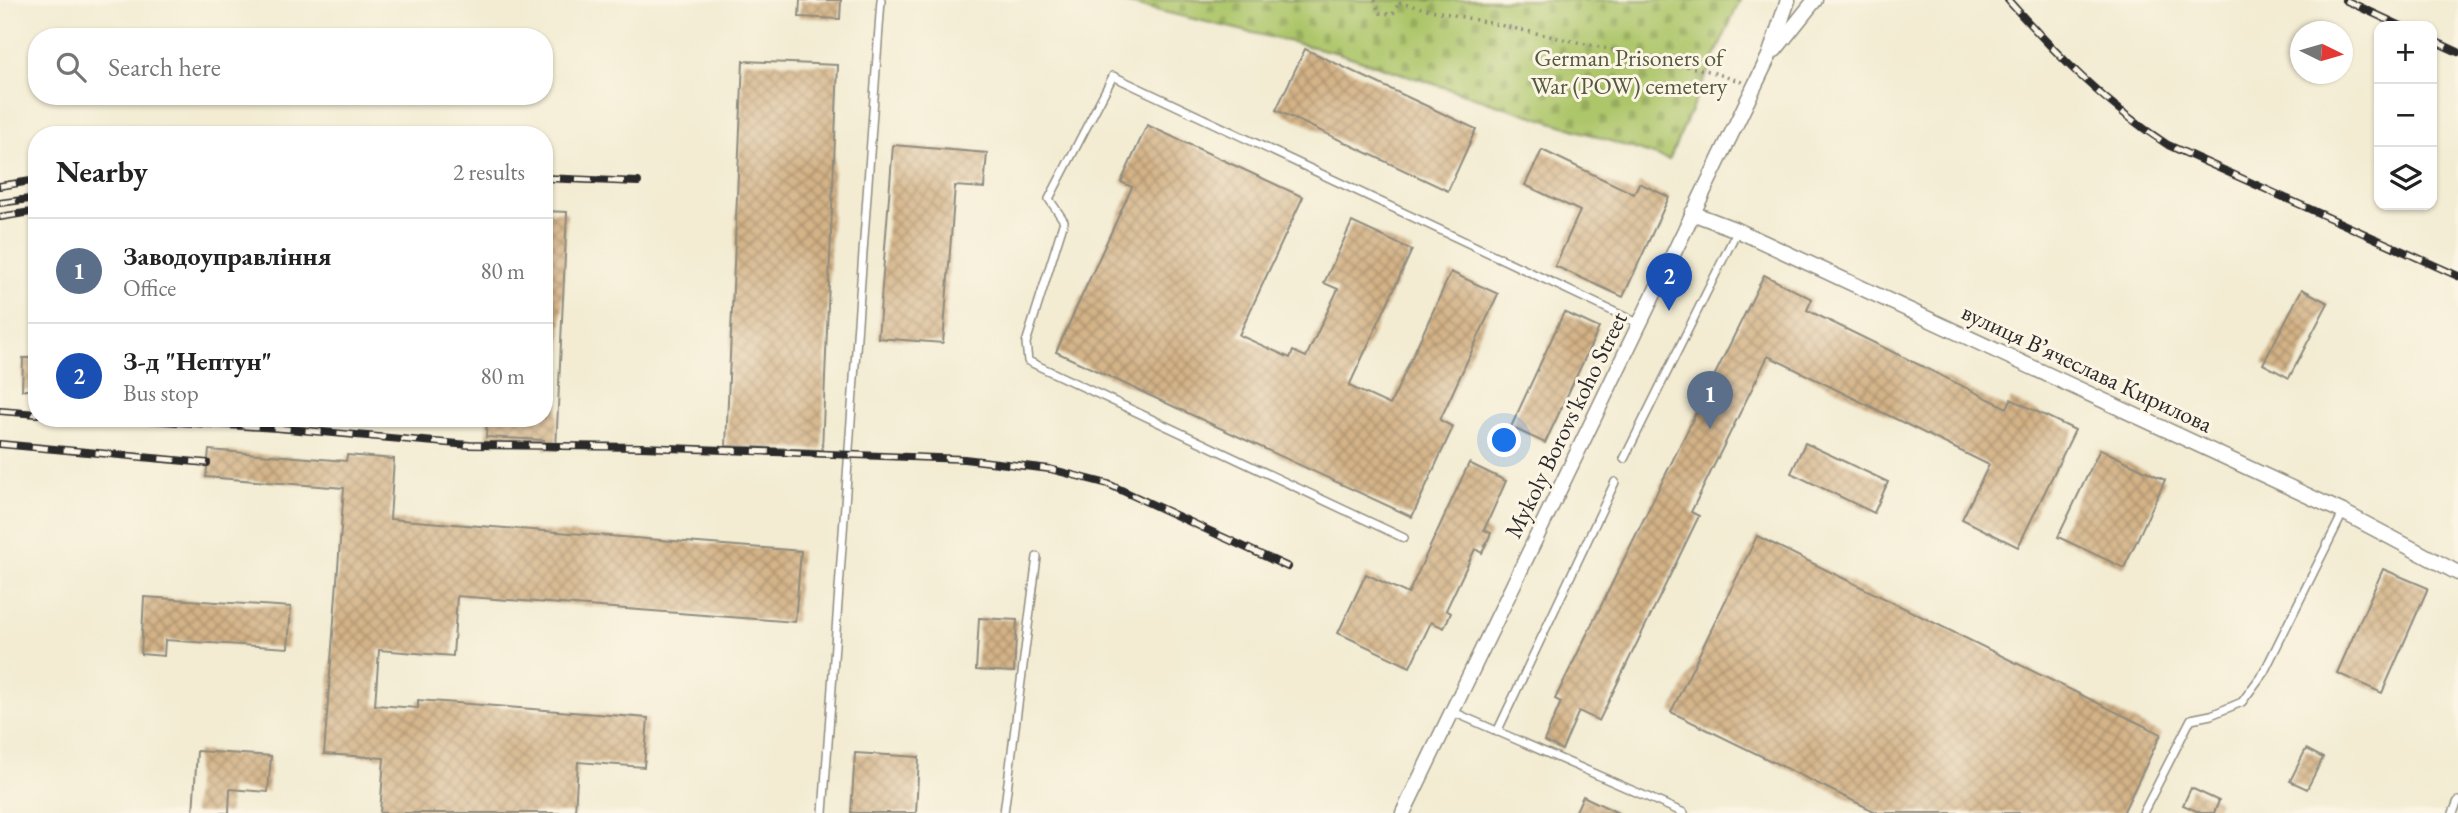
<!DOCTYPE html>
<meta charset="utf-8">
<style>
:root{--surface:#fff;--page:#f2f2f2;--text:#222;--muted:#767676;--line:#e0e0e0;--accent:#1a73e8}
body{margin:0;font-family:"EB Garamond",serif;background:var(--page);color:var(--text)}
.controls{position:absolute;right:21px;top:21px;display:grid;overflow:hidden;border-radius:14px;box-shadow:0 2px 5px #0004}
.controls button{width:63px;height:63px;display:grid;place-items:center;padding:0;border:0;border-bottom:2px solid var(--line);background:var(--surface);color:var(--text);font:35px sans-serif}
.compass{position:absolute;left:2290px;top:21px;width:63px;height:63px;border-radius:50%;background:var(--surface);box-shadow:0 2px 5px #0004;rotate:95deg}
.you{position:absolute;left:1505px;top:441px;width:24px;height:24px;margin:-18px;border:5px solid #fff;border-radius:50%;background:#1a73e8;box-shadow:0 0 0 10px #1a73e833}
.badge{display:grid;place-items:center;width:46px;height:46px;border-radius:50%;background:var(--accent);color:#fff;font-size:23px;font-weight:700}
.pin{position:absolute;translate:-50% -58px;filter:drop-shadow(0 2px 4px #0008)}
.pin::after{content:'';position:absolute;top:37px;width:24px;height:21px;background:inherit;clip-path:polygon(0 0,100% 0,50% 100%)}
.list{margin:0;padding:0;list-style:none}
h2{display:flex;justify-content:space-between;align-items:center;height:91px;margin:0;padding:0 28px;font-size:30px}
h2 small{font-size:23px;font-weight:400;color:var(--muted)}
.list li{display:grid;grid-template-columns:46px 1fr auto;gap:21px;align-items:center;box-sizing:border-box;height:105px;padding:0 28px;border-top:2px solid var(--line)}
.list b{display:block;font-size:26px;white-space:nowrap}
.list p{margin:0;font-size:23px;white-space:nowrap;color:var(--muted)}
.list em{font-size:23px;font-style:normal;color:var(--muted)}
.icon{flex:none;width:38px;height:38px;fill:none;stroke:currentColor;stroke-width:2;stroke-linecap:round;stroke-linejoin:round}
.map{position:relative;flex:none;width:2458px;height:813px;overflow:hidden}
.search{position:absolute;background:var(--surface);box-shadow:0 2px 5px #0004;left:28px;top:28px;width:525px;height:77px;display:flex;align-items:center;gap:18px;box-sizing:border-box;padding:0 24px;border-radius:28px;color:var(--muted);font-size:26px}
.panel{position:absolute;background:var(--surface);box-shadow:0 2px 5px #0004;left:28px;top:126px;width:525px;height:301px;border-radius:28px}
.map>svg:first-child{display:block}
.cemetery{fill:url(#cemetery-stones);stroke:#6c784b;stroke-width:2}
.building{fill:url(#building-cross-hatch)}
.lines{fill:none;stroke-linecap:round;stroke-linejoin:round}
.lane-casing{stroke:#8f8c7f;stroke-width:10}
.street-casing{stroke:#8f8c7f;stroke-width:17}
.path{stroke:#8f8c7f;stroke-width:3.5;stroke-dasharray:2 5;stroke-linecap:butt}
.lane{stroke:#fff;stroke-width:7}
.street{stroke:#fff;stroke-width:14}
.rail-casing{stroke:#2b2b2b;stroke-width:8}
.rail{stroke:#fcf5e5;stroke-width:5;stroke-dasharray:16;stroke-linecap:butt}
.labels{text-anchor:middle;stroke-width:6;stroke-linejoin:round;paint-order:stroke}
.park-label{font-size:24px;fill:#525a3e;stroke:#fcf5e5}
.street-label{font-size:24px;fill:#2b2b2b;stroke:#fcf5e5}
</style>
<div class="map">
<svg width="2458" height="813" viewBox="0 0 2458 813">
<defs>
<pattern id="cemetery-stones" width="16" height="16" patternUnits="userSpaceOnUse" patternTransform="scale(1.75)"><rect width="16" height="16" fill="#adc66b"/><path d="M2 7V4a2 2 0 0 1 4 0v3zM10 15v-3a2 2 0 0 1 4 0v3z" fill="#95aa5d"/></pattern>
<pattern id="building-cross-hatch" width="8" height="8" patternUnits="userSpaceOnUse" patternTransform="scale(1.75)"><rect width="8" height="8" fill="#d4b387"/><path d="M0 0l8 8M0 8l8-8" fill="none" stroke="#ac926f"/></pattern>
</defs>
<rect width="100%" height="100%" fill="#fcf5e5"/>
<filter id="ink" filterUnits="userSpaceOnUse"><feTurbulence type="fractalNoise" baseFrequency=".0143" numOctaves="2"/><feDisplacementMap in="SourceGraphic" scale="14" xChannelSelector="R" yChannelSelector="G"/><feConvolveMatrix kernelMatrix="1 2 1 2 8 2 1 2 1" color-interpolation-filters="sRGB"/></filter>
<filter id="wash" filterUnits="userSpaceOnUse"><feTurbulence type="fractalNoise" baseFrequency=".00686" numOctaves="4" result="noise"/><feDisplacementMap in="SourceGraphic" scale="28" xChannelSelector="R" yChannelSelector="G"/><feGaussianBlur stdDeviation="1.57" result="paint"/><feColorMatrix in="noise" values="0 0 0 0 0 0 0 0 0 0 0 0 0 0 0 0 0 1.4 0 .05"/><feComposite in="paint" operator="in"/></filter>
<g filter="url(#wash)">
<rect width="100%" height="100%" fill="#f3ecd3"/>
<!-- cemetery -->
<path class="cemetery" d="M1113,0H1740L1669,160L1338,53Z"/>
<g id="blocks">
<!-- building -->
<g class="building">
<path d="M800,0H841L840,19L799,17Z"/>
<path d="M1305,49L1476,129L1448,191L1276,110Z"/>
<path d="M743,61L838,65L822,450L726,446Z"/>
<path d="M1147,125L1303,197L1239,335L1290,358L1293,351L1306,357L1338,289L1324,283L1352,222L1412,250L1349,386L1390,405L1451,272L1498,294L1440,420L1453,427L1412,517L1056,352L1132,187L1121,182Z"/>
<path d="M893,145L987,153L984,188L955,186L943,343L878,338Z"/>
<path d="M1542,150L1634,194L1639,183L1669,197L1623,297L1555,266L1580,211L1525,185Z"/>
<path d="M544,211L567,212L556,450L544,449V440L486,437L487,418H544Z"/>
<path d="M1764,275L1812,299L1807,310L2007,408L2011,399L2075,430L2018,547L1962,519L1989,465L1768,356L1691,512L1699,516L1599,721L1579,711L1562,750L1544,741L1561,702L1555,699Z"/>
<path d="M2302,289L2328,303L2289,378L2263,364Z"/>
<path d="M1564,312L1599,328L1545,443L1511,427Z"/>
<path d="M23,358H37V390H22Z"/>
<path d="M1805,443L1888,482L1874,513L1791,473Z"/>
<path d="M2100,449L2165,480L2124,568L2058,537Z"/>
<path d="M209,450L346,461L347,455L394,459L390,519L801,551L795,622L457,596L453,656L379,650L375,705L418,708V700L648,718L644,767L578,762L575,813H380L384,758L324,754L344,488L206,477Z"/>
<path d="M1469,463L1506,481L1484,530L1491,533L1482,553L1475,549L1446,610L1451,613L1444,628L1431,622L1410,667L1338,633L1366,574L1408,594Z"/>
<path d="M1757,536L2161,734L2123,813H1878L1671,712Z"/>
<path d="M2383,569L2428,588L2382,693L2337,673Z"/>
<path d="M144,597L291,607L288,648L165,640L164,656L141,654Z"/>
<path d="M979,618L1017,620L1014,672L976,670Z"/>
<path d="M2306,749L2323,758L2307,789L2290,781Z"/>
<path d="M197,751L271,756L268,792L230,789L229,813H193Z"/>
<path d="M855,753L919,757L916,813H851Z"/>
<path d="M2191,788L2219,801L2214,813H2201L2183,805Z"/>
<path d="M1583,796L1618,813H1575Z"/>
</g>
</g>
</g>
<g filter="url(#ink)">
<use href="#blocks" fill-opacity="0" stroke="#8f8c7f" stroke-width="2"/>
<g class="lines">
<!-- lane casing -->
<g class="lane-casing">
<g id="lane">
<path d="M1624,459L1737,231"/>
<path d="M1404,538L1028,361L1026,343L1064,221L1049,199L1113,76L1640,324"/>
<path d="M1451,711L1684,813"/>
<path d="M1497,732L1615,482"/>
<path d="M823,813L881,0"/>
<path d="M1004,813L1037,557"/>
<path d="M2143,813L2191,719L2211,715L2242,702L2264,672L2343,513"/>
<path d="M2453,813L2458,801"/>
</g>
</g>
<!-- street casing -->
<g class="street-casing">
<g id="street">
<path d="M1775,50L1815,0"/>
<path d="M1692,213L1737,230L2343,512L2458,573"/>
<path d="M1403,813L1769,56L1788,0"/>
</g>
</g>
<!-- path -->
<g class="path">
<path d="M1375,0L1379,13L1393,14L1399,3"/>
<path d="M1399,3L1709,71L1742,82"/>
</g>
<!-- lane -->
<use href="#lane" class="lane"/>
<!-- street -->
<use href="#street" class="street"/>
<!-- rail casing -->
<g class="rail-casing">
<g id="rail">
<path d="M2008,0C2057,55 2106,105 2168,145L2458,276"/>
<path d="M2345,0L2401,26"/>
<path d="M2432,40L2458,52"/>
<path d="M544,178L638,182"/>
<path d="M0,186L37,180"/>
<path d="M0,203L37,198"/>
<path d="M0,217L37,211"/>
<path d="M0,411L37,414"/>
<path d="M114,418L277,428L469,445L641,447L964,459L1050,469L1108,484L1288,567"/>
<path d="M0,444L207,463"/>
</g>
</g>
<!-- rail -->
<use href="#rail" class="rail"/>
</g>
</g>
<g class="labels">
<!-- park labels -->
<g class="park-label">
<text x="1629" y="66">German Prisoners of<tspan x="1629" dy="28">War (POW) cemetery</tspan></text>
</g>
<!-- street labels -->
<g class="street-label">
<text transform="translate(2087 368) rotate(25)" y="8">вулиця Вʼячеслава Кирилова</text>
<text transform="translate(1566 425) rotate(-64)" y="8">Mykoly Borovs'koho Street</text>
</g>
</g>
</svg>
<div class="controls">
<button>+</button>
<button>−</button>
<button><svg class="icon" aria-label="layers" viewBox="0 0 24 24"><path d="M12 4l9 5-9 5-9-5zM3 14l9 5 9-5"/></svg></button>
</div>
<svg class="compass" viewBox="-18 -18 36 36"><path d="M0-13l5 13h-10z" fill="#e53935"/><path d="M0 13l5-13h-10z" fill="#767676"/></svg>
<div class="you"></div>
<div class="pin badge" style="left:1710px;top:429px;background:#5c6f8a">1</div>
<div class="pin badge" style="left:1669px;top:311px;background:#1a4fb4">2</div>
<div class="search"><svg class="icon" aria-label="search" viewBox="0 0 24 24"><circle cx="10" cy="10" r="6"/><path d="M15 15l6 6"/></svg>Search here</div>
<section class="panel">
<h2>Nearby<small>2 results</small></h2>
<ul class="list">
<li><span class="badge" style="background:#5c6f8a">1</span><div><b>Заводоуправління</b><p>Office</p></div><em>80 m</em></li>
<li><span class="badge" style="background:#1a4fb4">2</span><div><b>З-д &quot;Нептун&quot;</b><p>Bus stop</p></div><em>80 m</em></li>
</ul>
</section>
</div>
